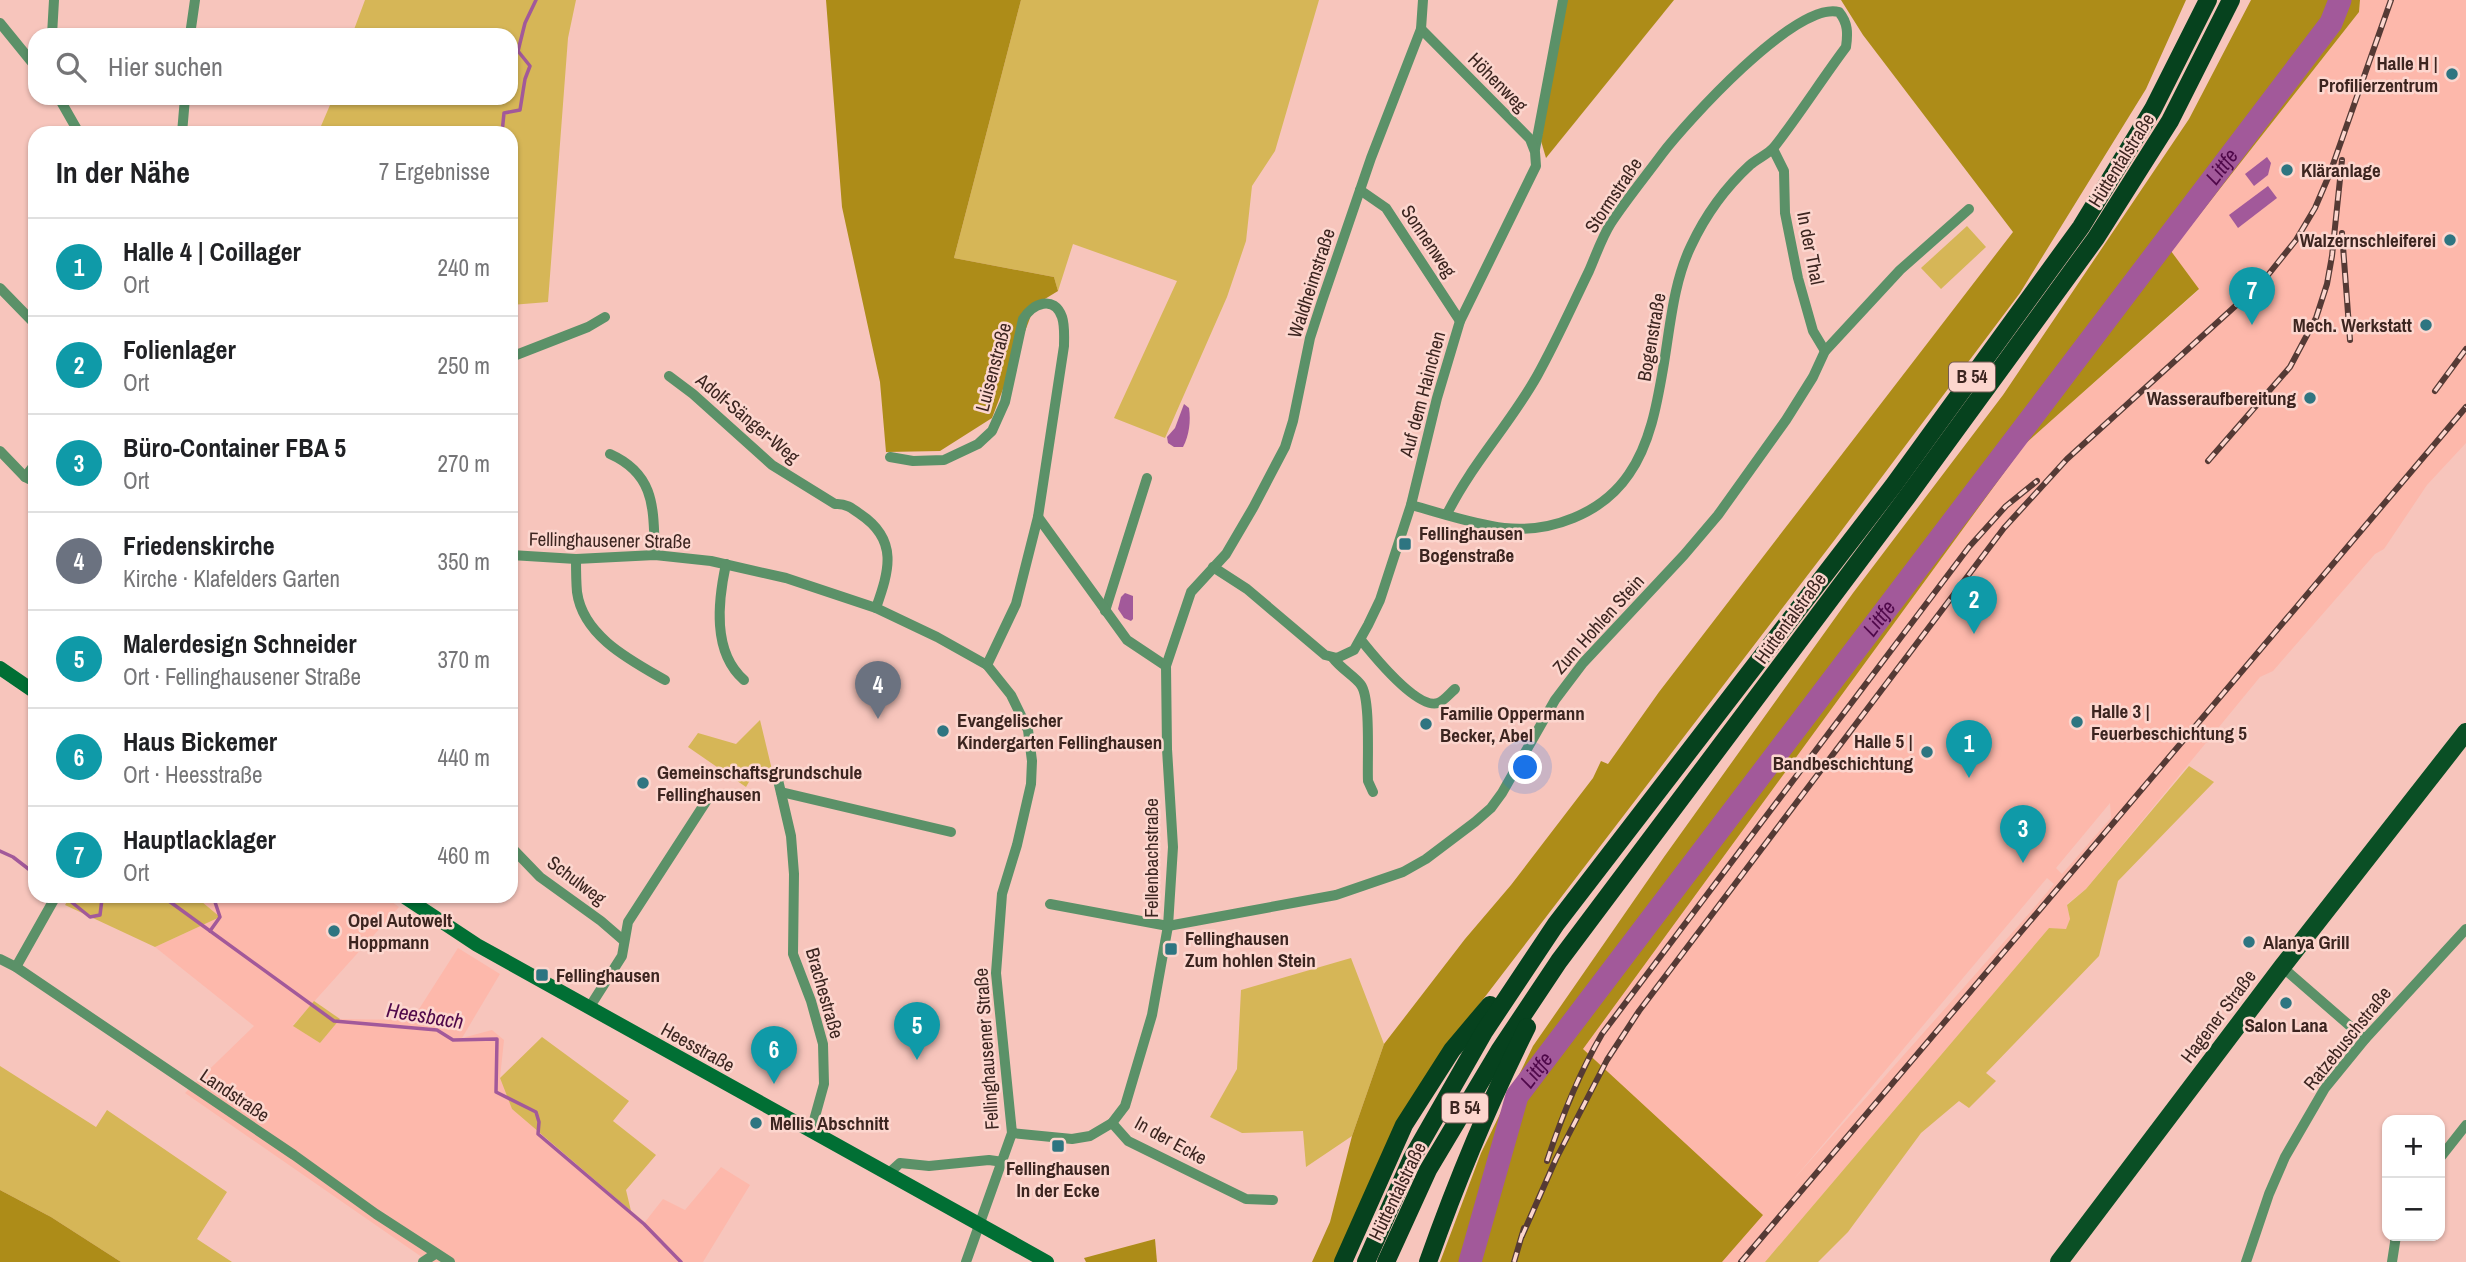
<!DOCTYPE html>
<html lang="de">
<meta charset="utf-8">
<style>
:root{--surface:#fff;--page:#f2f2f2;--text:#202124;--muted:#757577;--line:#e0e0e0;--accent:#2e7581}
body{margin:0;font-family:"Archivo Narrow",sans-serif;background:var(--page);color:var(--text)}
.controls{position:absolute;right:21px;bottom:21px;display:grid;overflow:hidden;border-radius:14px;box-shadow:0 2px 5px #0004}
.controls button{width:63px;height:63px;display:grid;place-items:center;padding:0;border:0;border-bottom:2px solid var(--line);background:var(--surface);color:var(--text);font:35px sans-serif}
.you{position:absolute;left:1526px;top:768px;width:24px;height:24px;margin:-18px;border:5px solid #fff;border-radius:50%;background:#1a73e8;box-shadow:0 0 0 10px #1a73e833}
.badge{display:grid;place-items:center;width:46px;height:46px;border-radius:50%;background:var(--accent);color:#fff;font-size:23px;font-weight:700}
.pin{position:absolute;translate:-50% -58px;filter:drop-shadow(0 2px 4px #0008)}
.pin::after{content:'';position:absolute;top:37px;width:24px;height:21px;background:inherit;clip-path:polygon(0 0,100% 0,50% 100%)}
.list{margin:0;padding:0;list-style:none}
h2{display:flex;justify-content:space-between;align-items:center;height:91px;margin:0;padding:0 28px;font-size:30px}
h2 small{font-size:23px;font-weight:400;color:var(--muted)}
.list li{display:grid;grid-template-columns:46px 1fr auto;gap:21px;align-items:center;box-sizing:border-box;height:98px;padding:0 28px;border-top:2px solid var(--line)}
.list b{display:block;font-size:26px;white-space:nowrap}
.list p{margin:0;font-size:23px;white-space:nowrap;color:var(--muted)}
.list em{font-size:23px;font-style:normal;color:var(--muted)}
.icon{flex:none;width:38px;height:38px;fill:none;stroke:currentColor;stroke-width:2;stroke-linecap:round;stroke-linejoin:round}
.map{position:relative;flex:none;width:2466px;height:1262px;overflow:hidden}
.search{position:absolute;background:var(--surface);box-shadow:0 2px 5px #0004;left:28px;top:28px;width:490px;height:77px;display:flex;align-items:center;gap:18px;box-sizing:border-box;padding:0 24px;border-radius:21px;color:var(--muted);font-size:26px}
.panel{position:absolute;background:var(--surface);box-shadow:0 2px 5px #0004;left:28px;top:126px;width:490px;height:777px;border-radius:21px}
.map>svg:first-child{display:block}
.built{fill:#fdb8ab;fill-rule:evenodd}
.green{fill:#d6b657}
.forest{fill:#ad8c18}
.water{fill:#a2599a}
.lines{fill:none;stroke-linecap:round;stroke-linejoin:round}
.stream{stroke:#a2599a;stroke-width:3.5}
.river{stroke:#a2599a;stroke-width:23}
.minor{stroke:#5b9168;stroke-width:10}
.secondary{stroke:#016f34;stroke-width:14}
.primary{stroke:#0a4f25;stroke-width:18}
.trunk{stroke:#06421e;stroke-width:18}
.rail-casing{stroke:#553a35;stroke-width:6}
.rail{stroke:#fcd6ce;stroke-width:3.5;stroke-dasharray:10;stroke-linecap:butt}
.poi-dot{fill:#2e7581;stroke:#fcd6ce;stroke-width:2.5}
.labels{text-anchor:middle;stroke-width:5;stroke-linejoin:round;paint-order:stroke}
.shield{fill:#fcd6ce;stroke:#765a54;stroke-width:2}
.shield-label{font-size:18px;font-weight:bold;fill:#3c2520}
.poi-label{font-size:19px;font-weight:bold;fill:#3c2520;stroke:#fcd6ce;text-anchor:start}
.street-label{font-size:19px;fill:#3c2520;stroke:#fcd6ce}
.water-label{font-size:21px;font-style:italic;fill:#4f084a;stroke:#fcd6ce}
</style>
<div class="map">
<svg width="2466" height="1262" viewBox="0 0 2466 1262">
<rect width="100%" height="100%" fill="#f7c5bc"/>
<!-- built -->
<g class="built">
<path d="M2360,0H2466V443L2427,485L2384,549L2375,554L2273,671L2260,677L2086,889L2067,904L2070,919L2066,930L2049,928L1765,1262H1720L1582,1049L2025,444L2199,290L2171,251L2359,12ZM2110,803L2111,818L2062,874L2056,868ZM2047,878L2054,884L2034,908L1794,1179Z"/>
<path d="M195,896H384L399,907L293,1025L320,1043L340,1019L412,1020L458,948L500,974L462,1038L492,1030L504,1040L500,1078L512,1109L631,1211L645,1222L663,1199L685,1210L721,1167L750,1185L703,1262H429L185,1093L254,1026L155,947L220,917Z"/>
</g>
<!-- green -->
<g class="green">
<path d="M365,0H576L568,38L548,302L511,305V133H318L333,98H511V35H352Z"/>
<path d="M1021,0H1319L1275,151L1252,186L1246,241L1227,297L1165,438L1114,418L1177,281L1073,244L1058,291L1054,277L954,258Z"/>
<path d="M1967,226L1986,247L1941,289L1921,268Z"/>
<path d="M760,720L773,774L771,778L750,780L746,787L688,747L698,733L736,744Z"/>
<path d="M2189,766L2214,782L2118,881L2099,956L1986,1073L1996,1081L1969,1108L1959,1101L1921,1133L1848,1232L1818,1262H1765L2049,928L2066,929L2070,919L2067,905L2086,889Z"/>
<path d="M71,896H195L220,917L155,947L65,905Z"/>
<path d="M1351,958L1384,1044L1352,1136L1306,1167L1303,1131L1242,1133L1210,1117L1237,1069L1241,990Z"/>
<path d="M314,1001L340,1019L320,1043L293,1026Z"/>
<path d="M542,1037L629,1101L613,1121L656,1155L626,1190L631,1211L512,1109L500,1078Z"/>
<path d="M0,1066L96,1127L107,1110L227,1192L197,1239L232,1262H121L51,1217L0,1190Z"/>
</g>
<!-- forest -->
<g class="forest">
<path d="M826,0H1021L954,258L1054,277L1058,291L1035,305L992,418L940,451L886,452L880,382L842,207Z"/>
<path d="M1566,0H1674L1546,158L1541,141Z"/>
<path d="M1841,0H2186L2146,89L2020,293L1833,542L1432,1066L1335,1262H1312L1330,1222L1352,1136L1384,1044L1465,939L1511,885L1593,778L1601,761L1608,764L1659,692L2013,232L1863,35Z"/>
<path d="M2251,0H2360L2359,12L2171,251L2199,289L2025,444L1583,1049L1763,1215L1722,1262H1440L1481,1153L1533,1046L1664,857L1853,593L2003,395L2189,119Z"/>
<path d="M0,1190L51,1217L121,1262H0Z"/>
<path d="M1155,1239L1157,1262H1086L1084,1258Z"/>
</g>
<!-- water -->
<g class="water">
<path d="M2267,157L2271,163L2268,175L2254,186L2245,174Z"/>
<path d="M2268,186L2277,198L2238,228L2229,215Z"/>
<path d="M1184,404L1189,408C1191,421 1189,436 1183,447H1174L1168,443L1167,437L1175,428Z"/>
<path d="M1125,593L1133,596V619L1131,621L1124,618L1118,609L1121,597Z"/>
</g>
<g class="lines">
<!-- stream -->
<g class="stream">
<path d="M502,133L504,113L520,110L525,79L530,66L518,51L525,23L536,0"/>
<path d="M0,851L13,857L35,874"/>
<path d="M64,896L90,917L100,915L102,899L110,896"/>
<path d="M126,896L137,900L141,896"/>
<path d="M162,896L334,1021L437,1030L453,1040L497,1039L496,1092L536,1112L539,1122L538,1134L644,1224L681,1262"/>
<path d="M210,931L220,917L213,896"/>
</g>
<!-- river -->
<path class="river" id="s1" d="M1470,1262L1517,1096L2331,23L2340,0"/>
<!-- minor -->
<g class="minor">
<path d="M0,23L35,66"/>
<path d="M52,35L54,0"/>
<path d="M190,35L195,0"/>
<path d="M59,98L79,133"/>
<path d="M182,133L185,98"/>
<path d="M1535,149L1563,0"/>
<path d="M1773,149L1784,171L1785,213L1798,278L1813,331L1825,351"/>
<path d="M1360,190L1386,208L1460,321"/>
<path d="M0,288L35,324"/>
<path d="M511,357L588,327L605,317"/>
<path d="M669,376L693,394L772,465L835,504C845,503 852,508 860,514C899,540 889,571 876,608"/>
<path d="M0,451L25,477L35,482"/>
<path d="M610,454C657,475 653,511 655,555"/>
<path d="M890,457L913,461L944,460L978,444L992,431L1005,402L1023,319C1032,304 1054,294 1062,317C1065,326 1064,337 1064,346L1038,517"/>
<path d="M25,477L35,464"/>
<path d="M1411,505C1441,513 1472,524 1504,528C1550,533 1602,514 1629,474C1650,444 1657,404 1663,369C1670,329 1673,283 1691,246C1705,216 1726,187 1750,165C1758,158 1769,154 1775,146C1800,114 1822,79 1846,47C1848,33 1848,23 1839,12C1796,0 1684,125 1662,154C1645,177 1627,199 1611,223C1602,237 1596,255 1589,271C1572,306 1556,342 1537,376C1510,424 1471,465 1447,514"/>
<path d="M511,555L576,559L655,555L711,561L786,578L876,608L937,637L987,665L1011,695L1028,730L1032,761L1031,784L1017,845L1002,894L996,973L1012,1133L966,1262"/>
<path d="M576,559C576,570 576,581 577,592C583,636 630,660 665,680"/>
<path d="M726,564C718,601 712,652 744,680"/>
<path d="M1213,567L1247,589L1325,655L1337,658L1354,650L1368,625L1380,600L1411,505L1437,398L1460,321L1536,166L1535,152L1530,139L1421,29"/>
<path d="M1105,611L1147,478"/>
<path d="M1361,640C1373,655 1417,710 1438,703C1444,701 1450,693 1455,689"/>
<path d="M1333,658C1341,669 1356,677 1361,685C1371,699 1367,762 1368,781L1373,792"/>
<path d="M987,665L1016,604L1038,517L1127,640L1166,666"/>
<path d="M778,780L791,836L794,874L793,954L811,1001L823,1044L824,1084L811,1131"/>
<path d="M781,792L951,832"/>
<path d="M511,847L540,877L601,921L623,940"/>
<path d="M1050,904L1168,926L1336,895L1403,872L1426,859L1475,822L1491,808L1502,793L1555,700L1583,663L1684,555L1718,515L1786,420L1813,377L1825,351L1900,270L1969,209"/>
<path d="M0,959L16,967L294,1155L376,1214L450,1262"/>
<path d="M16,967L56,896"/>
<path d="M2282,967L2365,1039"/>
<path d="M589,1008L622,956L628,922L707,800"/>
<path d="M1112,1123L1128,1141L1201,1177L1246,1199L1273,1200"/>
<path d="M1012,1133L1072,1139L1090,1136L1112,1123L1125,1106L1152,1015L1168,926L1173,847L1167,749L1166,666L1191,592L1226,554L1253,508L1285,447L1293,421L1310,338L1322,301L1371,158L1421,29L1423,0"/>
<path d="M2440,1158L2466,1125"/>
<path d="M888,1174L900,1163L929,1166L989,1160L1003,1162"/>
<path d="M423,1262L435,1254"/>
<path d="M2246,1262L2269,1194L2285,1157L2325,1088L2365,1039L2466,929"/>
<path d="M2392,1262L2396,1236"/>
</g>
<!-- secondary -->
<g class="secondary">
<path d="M0,668L35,692"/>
<path d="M403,896L477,945L1047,1262"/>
</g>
<!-- primary -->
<path class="primary" d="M2059,1262L2282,967L2466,732"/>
<!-- trunk -->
<g class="trunk">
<path d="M1343,1262L1404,1125L1452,1050L1490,1005"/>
<path d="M1366,1262L1412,1158L1484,1032L1556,924L1893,486L2081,227L2153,109L2208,0"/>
<path d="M1386,1262L1428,1170L1499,1051L1559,961L1907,497L2096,238L2170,121L2231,0"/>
<path d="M1428,1262C1457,1180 1488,1105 1527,1027"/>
</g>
<!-- rail casing -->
<g class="rail-casing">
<g id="rail">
<path d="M2342,233L2350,340"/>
<path d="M2435,391L2466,349"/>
<path d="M2208,461L2290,367L2316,318L2327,284L2332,256L2342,160"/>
<path d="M1547,1161C1562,1116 1578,1075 1602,1034L1969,547L2006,506L2037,481"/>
<path d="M1522,1236L1556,1159L1607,1060L1639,1011L2004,528L2067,459L2264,280L2296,240L2315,208L2330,173L2391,0"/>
<path d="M1514,1262L1524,1228"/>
<path d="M1741,1262L2466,407"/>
</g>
</g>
<!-- rail -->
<use href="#rail" class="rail"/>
</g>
<!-- markers -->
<g class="poi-dot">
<circle cx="2452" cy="74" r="7"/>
<circle cx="2287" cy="170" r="7"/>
<circle cx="2450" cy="240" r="7"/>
<circle cx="2426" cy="325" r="7"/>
<circle cx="2310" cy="398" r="7"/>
<rect x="1398" y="537" width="14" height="14" rx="3.5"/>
<circle cx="2077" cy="722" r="7"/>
<circle cx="1426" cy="724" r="7"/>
<circle cx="943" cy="731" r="7"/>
<circle cx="1927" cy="752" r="7"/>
<circle cx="643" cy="783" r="7"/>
<circle cx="334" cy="931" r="7"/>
<circle cx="2249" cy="942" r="7"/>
<rect x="1164" y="942" width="14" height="14" rx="3.5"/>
<rect x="535" y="968" width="14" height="14" rx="3.5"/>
<circle cx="2286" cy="1003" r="7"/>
<circle cx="756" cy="1123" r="7"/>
<rect x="1051" y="1139" width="14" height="14" rx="3.5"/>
</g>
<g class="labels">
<!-- shield labels -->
<g class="shield">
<rect x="1949" y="362.5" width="46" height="29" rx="5"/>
<rect x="1442" y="1093.5" width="46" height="29" rx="5"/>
</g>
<g class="shield-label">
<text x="1972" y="383">B 54</text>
<text x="1465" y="1114">B 54</text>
</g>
<!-- poi labels -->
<g class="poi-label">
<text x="2438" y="70" text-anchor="end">Halle H |<tspan x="2438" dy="22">Profilierzentrum</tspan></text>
<text x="2301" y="177">Kläranlage</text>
<text x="2436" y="247" text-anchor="end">Walzernschleiferei</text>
<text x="2412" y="332" text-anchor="end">Mech. Werkstatt</text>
<text x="2296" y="405" text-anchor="end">Wasseraufbereitung</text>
<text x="1419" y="540">Fellinghausen<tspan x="1419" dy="22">Bogenstraße</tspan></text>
<text x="2091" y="718">Halle 3 |<tspan x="2091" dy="22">Feuerbeschichtung 5</tspan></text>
<text x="1440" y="720">Familie Oppermann<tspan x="1440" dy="22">Becker, Abel</tspan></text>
<text x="957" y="727">Evangelischer<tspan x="957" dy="22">Kindergarten Fellinghausen</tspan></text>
<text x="1913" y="748" text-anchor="end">Halle 5 |<tspan x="1913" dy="22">Bandbeschichtung</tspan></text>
<text x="657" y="779">Gemeinschaftsgrundschule<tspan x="657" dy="22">Fellinghausen</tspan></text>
<text x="348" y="927">Opel Autowelt<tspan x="348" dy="22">Hoppmann</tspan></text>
<text x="1185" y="945">Fellinghausen<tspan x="1185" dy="22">Zum hohlen Stein</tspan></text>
<text x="2263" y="949">Alanya Grill</text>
<text x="556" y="982">Fellinghausen</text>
<text x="2286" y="1032" text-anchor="middle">Salon Lana</text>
<text x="770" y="1130">Mellis Abschnitt</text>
<text x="1058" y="1175" text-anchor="middle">Fellinghausen<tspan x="1058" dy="22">In der Ecke</tspan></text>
</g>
<!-- street labels -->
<g class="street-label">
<text transform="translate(1498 82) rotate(45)" y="7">Höhenweg</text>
<text transform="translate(2121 160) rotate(-58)" y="7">Hüttentalstraße</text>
<text transform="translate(1613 195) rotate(-56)" y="7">Stormstraße</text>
<text transform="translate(1429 241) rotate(56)" y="7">Sonnenweg</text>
<text transform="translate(1811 248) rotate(79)" y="7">In der Thal</text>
<text transform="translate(1311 283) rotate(-72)" y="7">Waldheimstraße</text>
<text transform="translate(1651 337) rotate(-80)" y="7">Bogenstraße</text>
<text transform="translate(993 367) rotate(-75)" y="7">Luisenstraße</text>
<text transform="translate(1422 394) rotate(-75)" y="7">Auf dem Hainchen</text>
<text transform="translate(748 418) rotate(40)" y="7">Adolf-Sänger-Weg</text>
<text transform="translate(610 540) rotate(1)" y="7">Fellinghausener Straße</text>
<text transform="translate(1790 618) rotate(-54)" y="7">Hüttentalstraße</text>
<text transform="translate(1598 624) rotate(-48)" y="7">Zum Hohlen Stein</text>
<text transform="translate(1151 858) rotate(-90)" y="7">Fellenbachstraße</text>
<text transform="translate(577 880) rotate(37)" y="7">Schulweg</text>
<text transform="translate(825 993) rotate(74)" y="7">Brachestraße</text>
<text transform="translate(2218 1016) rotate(-53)" y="7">Hagener Straße</text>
<text transform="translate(2347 1038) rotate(-51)" y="7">Ratzebuschstraße</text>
<text transform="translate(698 1047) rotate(29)" y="7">Heesstraße</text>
<text transform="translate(986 1049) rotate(-94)" y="7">Fellinghausener Straße</text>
<text transform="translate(235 1095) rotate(34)" y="7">Landstraße</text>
<text transform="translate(1171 1140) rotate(29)" y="7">In der Ecke</text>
<text transform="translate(1397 1191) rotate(-64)" y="7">Hüttentalstraße</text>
</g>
<!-- water labels -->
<g class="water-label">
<text dy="7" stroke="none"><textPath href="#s1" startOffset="1339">Littfe</textPath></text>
<text dy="7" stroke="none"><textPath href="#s1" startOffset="772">Littfe</textPath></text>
<text transform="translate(425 1016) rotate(9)" y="7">Heesbach</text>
<text dy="7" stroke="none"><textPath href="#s1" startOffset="205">Littfe</textPath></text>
</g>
</g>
</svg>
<div class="controls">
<button>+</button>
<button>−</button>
</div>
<div class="you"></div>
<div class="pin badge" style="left:1969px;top:778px;background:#0f9aa8">1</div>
<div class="pin badge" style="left:1974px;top:634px;background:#0f9aa8">2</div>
<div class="pin badge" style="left:2023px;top:863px;background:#0f9aa8">3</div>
<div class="pin badge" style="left:878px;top:719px;background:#6b7280">4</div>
<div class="pin badge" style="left:917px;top:1060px;background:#0f9aa8">5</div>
<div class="pin badge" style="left:774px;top:1084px;background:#0f9aa8">6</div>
<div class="pin badge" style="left:2252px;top:325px;background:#0f9aa8">7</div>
<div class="search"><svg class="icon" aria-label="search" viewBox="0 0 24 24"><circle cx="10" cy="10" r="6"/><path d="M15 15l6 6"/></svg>Hier suchen</div>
<section class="panel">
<h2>In der Nähe<small>7 Ergebnisse</small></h2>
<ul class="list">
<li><span class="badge" style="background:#0f9aa8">1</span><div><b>Halle 4 | Coillager</b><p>Ort</p></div><em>240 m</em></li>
<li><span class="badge" style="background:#0f9aa8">2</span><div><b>Folienlager</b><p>Ort</p></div><em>250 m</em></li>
<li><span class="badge" style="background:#0f9aa8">3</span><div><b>Büro-Container FBA 5</b><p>Ort</p></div><em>270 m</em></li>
<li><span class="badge" style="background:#6b7280">4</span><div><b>Friedenskirche</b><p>Kirche · Klafelders Garten</p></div><em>350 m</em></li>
<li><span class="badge" style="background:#0f9aa8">5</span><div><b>Malerdesign Schneider</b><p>Ort · Fellinghausener Straße</p></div><em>370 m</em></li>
<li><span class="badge" style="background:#0f9aa8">6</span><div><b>Haus Bickemer</b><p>Ort · Heesstraße</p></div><em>440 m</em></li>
<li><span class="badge" style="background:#0f9aa8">7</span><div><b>Hauptlacklager</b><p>Ort</p></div><em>460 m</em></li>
</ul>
</section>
</div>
